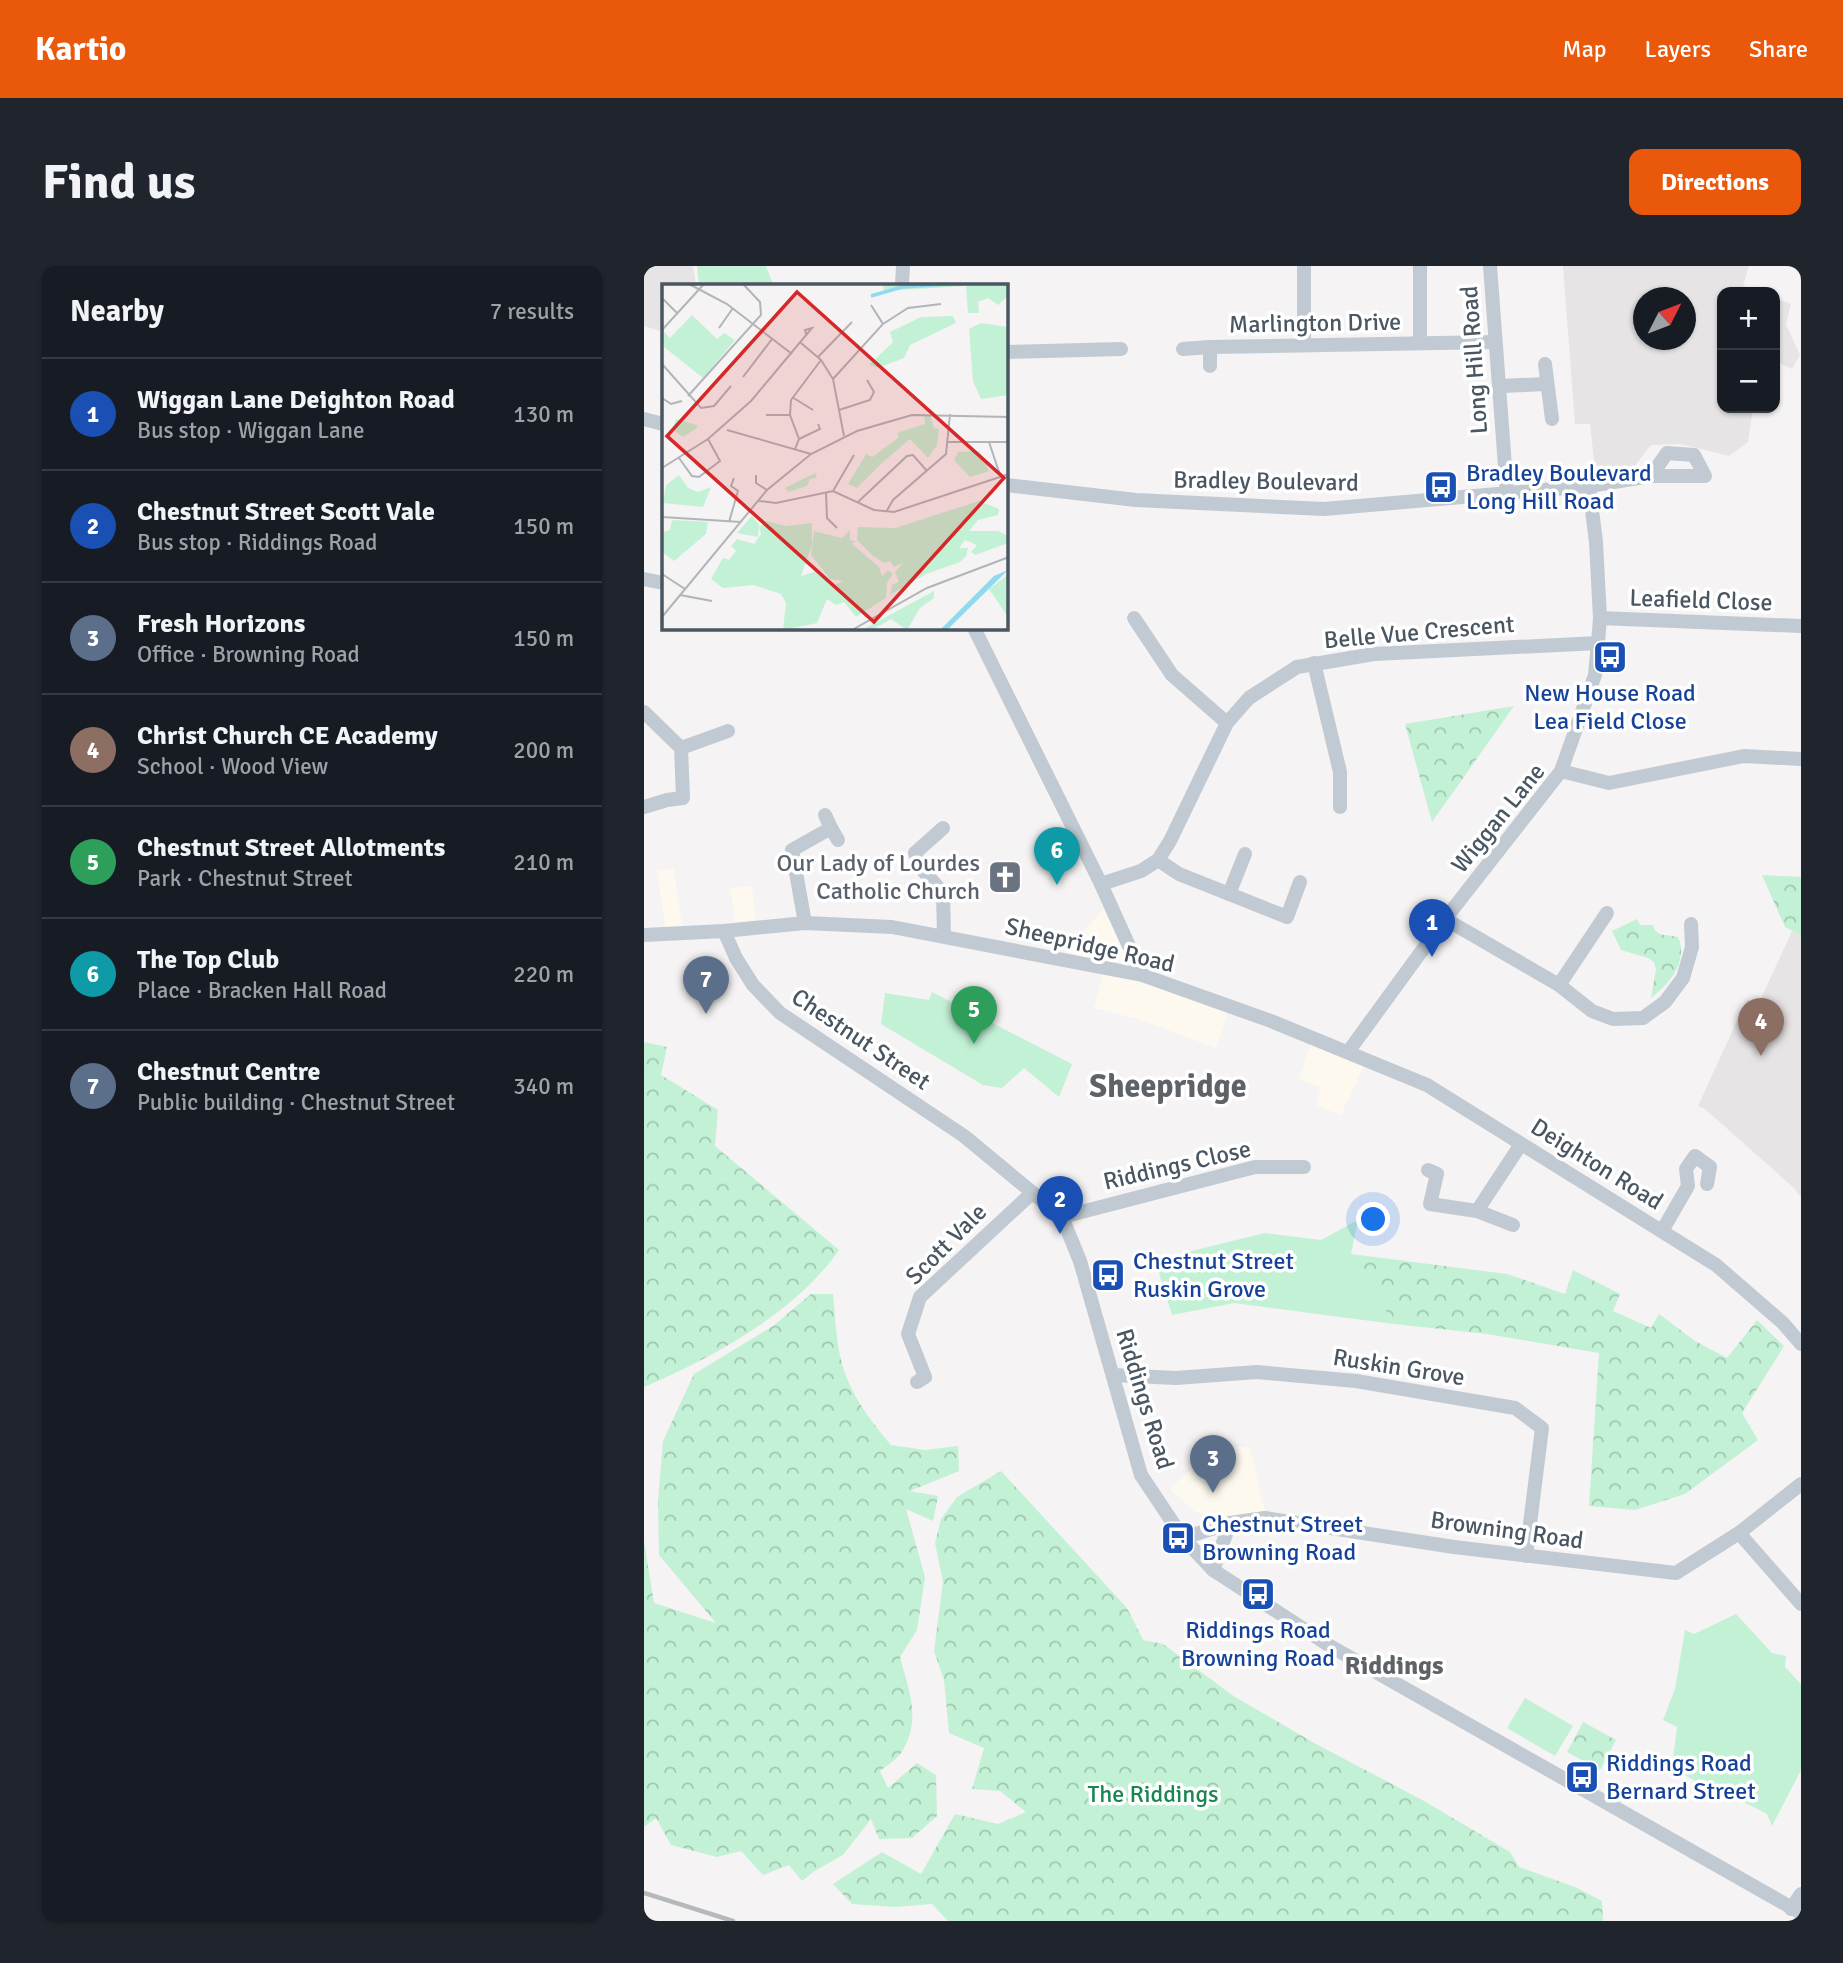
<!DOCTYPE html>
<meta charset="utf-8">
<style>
:root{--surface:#171b24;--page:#20242c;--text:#f1f3f6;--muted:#9ea1a6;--line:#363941;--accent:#ea580c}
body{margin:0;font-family:Signika,sans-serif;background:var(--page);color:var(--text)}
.controls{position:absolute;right:21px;top:21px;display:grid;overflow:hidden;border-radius:14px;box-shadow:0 2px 5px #0004}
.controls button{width:63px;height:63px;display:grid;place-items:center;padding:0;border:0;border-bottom:2px solid var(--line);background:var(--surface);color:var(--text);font:35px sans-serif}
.compass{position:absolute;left:989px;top:21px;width:63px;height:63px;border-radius:50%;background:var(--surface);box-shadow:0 2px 5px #0004;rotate:48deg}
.you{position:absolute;left:730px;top:954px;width:24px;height:24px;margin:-18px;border:5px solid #fff;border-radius:50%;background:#1a73e8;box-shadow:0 0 0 10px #1a73e833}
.badge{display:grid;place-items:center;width:46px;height:46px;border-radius:50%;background:var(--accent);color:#fff;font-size:23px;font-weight:700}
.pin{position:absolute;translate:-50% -58px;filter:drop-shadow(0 2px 4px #0008)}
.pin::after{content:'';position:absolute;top:37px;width:24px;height:21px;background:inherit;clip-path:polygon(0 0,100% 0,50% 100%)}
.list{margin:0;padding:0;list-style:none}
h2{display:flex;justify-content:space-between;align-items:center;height:91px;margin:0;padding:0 28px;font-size:30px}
h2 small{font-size:23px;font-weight:400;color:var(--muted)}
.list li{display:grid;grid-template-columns:46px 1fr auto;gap:21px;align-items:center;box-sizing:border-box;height:112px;padding:0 28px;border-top:2px solid var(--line)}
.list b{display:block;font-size:26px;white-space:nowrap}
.list p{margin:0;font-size:23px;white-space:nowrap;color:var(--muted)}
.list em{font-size:23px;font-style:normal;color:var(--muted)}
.map{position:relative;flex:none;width:1157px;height:1655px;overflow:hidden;border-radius:14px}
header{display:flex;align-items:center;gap:42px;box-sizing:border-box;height:98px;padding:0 35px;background:var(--accent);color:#fff}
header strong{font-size:33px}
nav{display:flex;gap:38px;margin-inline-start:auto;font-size:24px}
.intro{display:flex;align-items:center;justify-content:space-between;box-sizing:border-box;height:168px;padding:0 42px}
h1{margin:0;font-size:49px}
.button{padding:18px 32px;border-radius:14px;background:var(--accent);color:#fff;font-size:24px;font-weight:700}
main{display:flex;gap:42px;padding:0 42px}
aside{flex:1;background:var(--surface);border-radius:14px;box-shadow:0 2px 5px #0004}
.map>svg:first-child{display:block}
.commercial{fill:#fdf9ef}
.education{fill:#e6e4e5;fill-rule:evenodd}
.green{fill:#c3f1d5}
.forest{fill:url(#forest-crowns)}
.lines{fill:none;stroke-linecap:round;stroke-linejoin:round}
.minor{stroke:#c1cad2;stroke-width:14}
.rail{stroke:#b5b8bd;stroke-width:4.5}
.labels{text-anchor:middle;stroke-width:7;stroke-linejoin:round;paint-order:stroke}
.street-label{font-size:24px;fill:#4a5661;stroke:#fff}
.transit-label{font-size:24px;fill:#164399;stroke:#fff;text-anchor:start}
.worship-label{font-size:24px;fill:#5b616d;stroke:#fff;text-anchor:end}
.park-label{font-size:24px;fill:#17864f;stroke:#fff}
.neighbourhood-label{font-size:26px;font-weight:bold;fill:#5f6368;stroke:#fff}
.district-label{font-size:32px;font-weight:bold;fill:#5f6368;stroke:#fff}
.inset-river{fill:none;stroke:#90daee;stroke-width:3.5}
.inset-road{fill:none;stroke:#b1b4b9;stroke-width:2}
.view{fill:#d62828;fill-opacity:0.15;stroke:#d62828;stroke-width:3.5}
.inset-edge{fill:none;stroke:#4a5661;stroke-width:3.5}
</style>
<header>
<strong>Kartio</strong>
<nav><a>Map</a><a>Layers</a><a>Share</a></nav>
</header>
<div class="intro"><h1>Find us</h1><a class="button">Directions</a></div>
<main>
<aside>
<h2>Nearby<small>7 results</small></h2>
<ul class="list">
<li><span class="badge" style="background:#1a4fb4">1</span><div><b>Wiggan Lane Deighton Road</b><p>Bus stop · Wiggan Lane</p></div><em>130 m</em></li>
<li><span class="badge" style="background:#1a4fb4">2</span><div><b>Chestnut Street Scott Vale</b><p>Bus stop · Riddings Road</p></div><em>150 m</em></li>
<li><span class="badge" style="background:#5c6f8a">3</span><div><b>Fresh Horizons</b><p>Office · Browning Road</p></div><em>150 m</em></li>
<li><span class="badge" style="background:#8d6e63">4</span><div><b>Christ Church CE Academy</b><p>School · Wood View</p></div><em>200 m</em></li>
<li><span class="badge" style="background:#2e9e5b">5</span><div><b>Chestnut Street Allotments</b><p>Park · Chestnut Street</p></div><em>210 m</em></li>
<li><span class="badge" style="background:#0f9aa8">6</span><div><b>The Top Club</b><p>Place · Bracken Hall Road</p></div><em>220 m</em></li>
<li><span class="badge" style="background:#5c6f8a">7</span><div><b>Chestnut Centre</b><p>Public building · Chestnut Street</p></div><em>340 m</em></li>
</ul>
</aside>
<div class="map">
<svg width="1157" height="1655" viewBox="0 0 1157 1655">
<defs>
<pattern id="forest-crowns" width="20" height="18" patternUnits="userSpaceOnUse" patternTransform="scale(1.75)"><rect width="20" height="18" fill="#c3f1d5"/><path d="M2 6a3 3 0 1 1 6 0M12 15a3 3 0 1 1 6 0" fill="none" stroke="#a0c6b0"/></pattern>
</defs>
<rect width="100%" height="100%" fill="#f5f3f3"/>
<!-- commercial -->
<g class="commercial">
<path d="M30,603L38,660L21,661L13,604Z"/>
<path d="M108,620L112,654L91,656L86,622Z"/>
<path d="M459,643L495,714L584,746L572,782L494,753L450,742L461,699L421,688Z"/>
<path d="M667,777L721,798L697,849L673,840L676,821L655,814Z"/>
<path d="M606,1181L621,1245L578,1251L551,1246L525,1223L570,1182Z"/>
</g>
<!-- education -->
<g class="education">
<path d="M0,0H49L52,19H19V66L0,60Z"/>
<path d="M919,0H1105L1099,20L1115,26H1078V142H1109L1104,176L1085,190L1037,178L1007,179L989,202L951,204L946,158H931ZM1000,32H1042V74H1000Z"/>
<path d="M1131,32L1147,38L1142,58L1156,89L1148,103L1131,95Z"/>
<path d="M1148,665L1157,669V931L1149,921L1061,843L1054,840L1103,733L1114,739Z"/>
</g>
<!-- green -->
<g class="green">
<path d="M53,0H122L128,16L135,19H55Z"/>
<path d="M288,726L428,798L415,831L380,802L358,822L339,819L237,758L241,727L285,734Z"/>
<path d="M714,954L707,988L750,1058L590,1037L528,1049L511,994L621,967L677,974Z"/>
<path d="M1092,1348L1128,1387L1142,1390L1141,1401L1157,1418V1504L1128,1560L1123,1548L1094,1533L1082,1534L1028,1501L1033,1461L1019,1454L1031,1423L1041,1364L1050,1368Z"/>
<path d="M881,1432L929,1460L911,1490L863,1462Z"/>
</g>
<!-- forest -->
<g class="forest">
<path d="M870,440L788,556L761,458Z"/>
<path d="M1118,609L1157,611V669L1141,661Z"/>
<path d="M993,653L996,659H1009C1012,672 1024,668 1034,671C1045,695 1025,718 1007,732L1012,703L1010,696L1004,692L977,684L968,665Z"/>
<path d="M0,776L23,781L17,809L74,844L71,880L195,984C151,1047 70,1091 0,1121Z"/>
<path d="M707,988L863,1008L921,1028L929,1004L976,1028L969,1045L1007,1062L1015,1048L1051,1075L1083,1092L1113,1054L1140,1080L1098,1147L1114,1174L1041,1228L991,1244L945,1240L955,1087L843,1068L750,1058Z"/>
<path d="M167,1028H189C191,1050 192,1073 197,1094C205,1127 226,1154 247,1179L281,1184L314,1180L315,1205L266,1225L294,1230L289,1255L262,1243L281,1311L273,1364L256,1391C265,1425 278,1455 257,1487C252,1494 242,1500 236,1505L244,1522L273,1497L292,1509L293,1550L268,1572L235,1573L227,1553L199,1589L169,1606L158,1615L145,1599L119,1609L97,1585L73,1591L27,1579L12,1552L0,1561V1275L10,1337L72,1357L15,1289L14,1235L19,1175L50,1108L129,1060Z"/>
<path d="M357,1205L483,1342L499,1374L519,1378L591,1431L672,1478L780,1535L866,1586L875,1601L931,1621L958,1635L959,1655H304L288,1638L251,1641L208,1638L189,1618L238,1586L277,1608L311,1548L354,1558L382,1546L356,1525L328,1523L340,1482L305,1467L300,1414L290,1385L299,1316L291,1277L297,1253L313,1231Z"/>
<path d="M939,1456L972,1474L956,1504L923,1486Z"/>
</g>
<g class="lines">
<!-- minor -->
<g class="minor">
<path d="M846,0L863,227"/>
<path d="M776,1V77"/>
<path d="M258,19L259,0"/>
<path d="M660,78V0"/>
<path d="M539,83L566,81"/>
<path d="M362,86L477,83"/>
<path d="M901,98L908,153"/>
<path d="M566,100V81L851,76"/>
<path d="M856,120L902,118"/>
<path d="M0,153L19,158"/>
<path d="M362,219L492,234L680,243L945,220L1007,210H1061L1050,189L1023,187L1007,210"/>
<path d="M0,313L19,317"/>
<path d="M490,352L528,409L583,457"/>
<path d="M956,352L1157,360"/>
<path d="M330,362L457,618L498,709"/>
<path d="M670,397L696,506V541"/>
<path d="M0,446L37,482"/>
<path d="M917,505L965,517L1100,490L1157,493"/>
<path d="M0,541L23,534L39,532L37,482L84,465"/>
<path d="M187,562L194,574"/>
<path d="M299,562L271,587L275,600L299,627L300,670"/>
<path d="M514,594L535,608L643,651L656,616"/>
<path d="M457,618L497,605L514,594L526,575L583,457L605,432L653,401L730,388L954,377"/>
<path d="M585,628L601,588"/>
<path d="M801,653L915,719L948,745L969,753L999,752L1021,736L1039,712L1048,681L1047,658"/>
<path d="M161,657L148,584L187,562L181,549"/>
<path d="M80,665L92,692L109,719L136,747L320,870L418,951L436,995L497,1209L539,1272L569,1304L686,1380L1157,1647"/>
<path d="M0,669L80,665L161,657L248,661L498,709L627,755L783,819L1072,999L1139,1057L1157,1078"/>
<path d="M915,719L963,647"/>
<path d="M704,786L801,653L917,505L951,409L954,377L956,352L952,276L945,220"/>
<path d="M784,904L793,908L786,938L833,945"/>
<path d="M418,951L611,901H660"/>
<path d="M869,959L833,945L877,878"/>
<path d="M1018,965L1044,920L1042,903L1051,890L1066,901L1063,918"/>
<path d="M469,1109L532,1112L613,1106L712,1115L871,1142L898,1162L882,1290"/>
<path d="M273,1116L281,1111L264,1068L276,1031L388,927"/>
<path d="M1095,1267L1157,1338"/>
<path d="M539,1272L586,1257L621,1252L810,1281L1032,1307L1095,1267L1157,1218"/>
<path d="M569,1304L586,1257"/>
<path d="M1147,1643L1157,1628"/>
</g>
<!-- rail -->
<path class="rail" d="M0,1627L89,1655"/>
</g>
<!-- icons -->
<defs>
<g id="bus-square" transform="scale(1.75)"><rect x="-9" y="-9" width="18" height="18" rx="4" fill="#1a4fb4" stroke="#fff"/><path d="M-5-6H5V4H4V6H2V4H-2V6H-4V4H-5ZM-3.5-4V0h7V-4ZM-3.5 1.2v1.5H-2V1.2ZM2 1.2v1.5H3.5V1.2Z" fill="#fff"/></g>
<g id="church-square" transform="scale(1.75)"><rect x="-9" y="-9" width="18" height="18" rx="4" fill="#6b7280" stroke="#fff"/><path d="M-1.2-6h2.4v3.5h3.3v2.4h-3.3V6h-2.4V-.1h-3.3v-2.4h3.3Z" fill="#fff"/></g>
</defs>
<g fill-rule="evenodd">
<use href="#bus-square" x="797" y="221"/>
<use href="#bus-square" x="966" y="391"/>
<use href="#church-square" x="361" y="611"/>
<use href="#bus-square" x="464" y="1009"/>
<use href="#bus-square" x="534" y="1272"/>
<use href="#bus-square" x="614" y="1328"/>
<use href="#bus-square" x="938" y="1511"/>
</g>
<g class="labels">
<!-- street labels -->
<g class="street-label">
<text transform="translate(671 57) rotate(-1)" y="8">Marlington Drive</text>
<text transform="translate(830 94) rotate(-94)" y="8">Long Hill Road</text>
<text transform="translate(622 215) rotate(1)" y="8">Bradley Boulevard</text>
<text transform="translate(1057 334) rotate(2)" y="8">Leafield Close</text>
<text transform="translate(775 366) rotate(-5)" y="8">Belle Vue Crescent</text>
<text transform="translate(854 552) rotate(-51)" y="8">Wiggan Lane</text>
<text transform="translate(446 679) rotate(13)" y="8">Sheepridge Road</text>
<text transform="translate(217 773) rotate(34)" y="8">Chestnut Street</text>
<text transform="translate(953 898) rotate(32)" y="8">Deighton Road</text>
<text transform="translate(533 899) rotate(-13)" y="8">Riddings Close</text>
<text transform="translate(302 978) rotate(-45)" y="8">Scott Vale</text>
<text transform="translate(755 1101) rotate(9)" y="8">Ruskin Grove</text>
<text transform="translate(501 1133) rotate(73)" y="8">Riddings Road</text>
<text transform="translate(863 1264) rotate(8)" y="8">Browning Road</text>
</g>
<!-- transit labels -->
<g class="transit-label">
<text x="822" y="215">Bradley Boulevard<tspan x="822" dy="28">Long Hill Road</tspan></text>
<text x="966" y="435" text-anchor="middle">New House Road<tspan x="966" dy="28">Lea Field Close</tspan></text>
<text x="489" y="1003">Chestnut Street<tspan x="489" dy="28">Ruskin Grove</tspan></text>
<text x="558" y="1266">Chestnut Street<tspan x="558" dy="28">Browning Road</tspan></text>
<text x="614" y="1372" text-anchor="middle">Riddings Road<tspan x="614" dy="28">Browning Road</tspan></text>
<text x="962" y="1505">Riddings Road<tspan x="962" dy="28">Bernard Street</tspan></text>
</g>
<!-- worship labels -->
<g class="worship-label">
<text x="336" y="605">Our Lady of Lourdes<tspan x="336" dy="28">Catholic Church</tspan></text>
</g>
<!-- park labels -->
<g class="park-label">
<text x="509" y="1536">The Riddings</text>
</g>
<!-- neighbourhood labels -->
<g class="neighbourhood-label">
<text x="750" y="1408">Riddings</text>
</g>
<!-- district labels -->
<g class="district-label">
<text x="524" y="831">Sheepridge</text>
</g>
</g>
<!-- overview -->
<g transform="translate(18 18)">
<rect width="346" height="346" fill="#f5f3f3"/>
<path d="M14,135L35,141V144L21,153L10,145ZM317,167L327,187L308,193L292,176L296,168ZM204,170L221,178L195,204L186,200ZM153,189L155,194L148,195L145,202L126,208L123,204ZM17,191L26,204L36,208L49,203L41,223L1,219L4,201Z" fill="#c3f1d5"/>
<path d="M221,0H346V12L336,21L326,14L316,18L317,29H306L304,2L222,7ZM30,31L55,55L62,49L73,56L41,94L2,63L0,54L1,47L8,54ZM291,32L294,39L248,61L242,74L216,84L207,81L231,58L228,48L259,33ZM319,39L346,43V111L319,115L311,97L307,45ZM268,131L272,144L277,145L275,161L266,174L248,155L221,178L208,175L237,153L235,149L263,140L262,132ZM317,217L337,225L336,231L316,236L307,247H336L346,252V259L313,271L309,268L315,261L303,256L297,264H306L304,272L298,278L264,290L228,311L230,301L237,298L233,288L241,279L232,283L228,277L222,279L211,272L195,256L196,243L233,244ZM10,236L46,238L44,250L12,277L0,268L1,248L8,246ZM105,237L123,242L150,239V261L139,292L155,287L173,301L181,297L168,295L149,271L152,247L180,254L188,246V256L194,257L190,260L217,283L220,292L226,286L231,290L225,299L224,314L194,333L182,318L174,321L165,315L155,339L121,346L124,319L119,310L92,301L61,304L49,295L61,274L67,276L74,267L69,262L75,255L92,260L99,250L97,243ZM346,291V333L327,305ZM272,307V314L258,324L245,346L229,335L210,346H200Z" fill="#c3f1d5"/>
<path d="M90,232L97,241L96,253L75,249Z" fill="#c3f1d5"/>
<path d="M346,286L285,346H278L332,292Z" fill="#90daee"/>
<path class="inset-river" d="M209,12L240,3L285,0"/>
<path class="inset-road" d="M27,0L65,20L130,70M0,14L15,29M221,40L246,24L279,20M57,44L71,24M0,46L42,0M139,59L159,76L171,95L182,152M156,73L190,38M0,80L39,124L52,122L69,102M81,93L110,55M171,95L221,40L209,21M26,112L99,31L98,18L81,0M130,113L151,126M0,114L9,120L20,117M177,126L208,116L212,108L205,96M104,131H128M65,146L149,170M137,155L158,145L156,140M286,158H347M327,158L339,194M133,165L137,155L128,131L129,116L159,76M17,174L30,192L37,193L58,177L46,155M0,184L46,155L89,117L150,44L143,46L144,50M94,191V199L105,206M171,207L192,171M164,208L165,234L175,244M97,217L114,219L171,207L212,226L232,228L347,190M196,218L245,172L251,171L265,187M224,228L231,216L284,170L288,130M0,233L79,238M67,238L76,207L69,202L72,194M0,290L23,305M18,311L50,317M0,333L105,206L149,170L195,147L250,131L347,133M190,346L265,304L347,273"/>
<path class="view" d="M135,8L342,194L212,338L5,152Z"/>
<rect width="346" height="346" class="inset-edge"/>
</g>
</svg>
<div class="controls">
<button>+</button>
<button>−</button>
</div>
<svg class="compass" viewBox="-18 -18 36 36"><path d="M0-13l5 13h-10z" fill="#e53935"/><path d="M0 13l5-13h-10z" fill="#9ea1a6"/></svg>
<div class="you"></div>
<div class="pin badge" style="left:788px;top:691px;background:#1a4fb4">1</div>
<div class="pin badge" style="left:416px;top:968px;background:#1a4fb4">2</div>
<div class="pin badge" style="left:569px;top:1227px;background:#5c6f8a">3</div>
<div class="pin badge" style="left:1117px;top:790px;background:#8d6e63">4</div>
<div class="pin badge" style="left:330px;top:778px;background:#2e9e5b">5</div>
<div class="pin badge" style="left:413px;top:619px;background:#0f9aa8">6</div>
<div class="pin badge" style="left:62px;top:748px;background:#5c6f8a">7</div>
</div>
</main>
